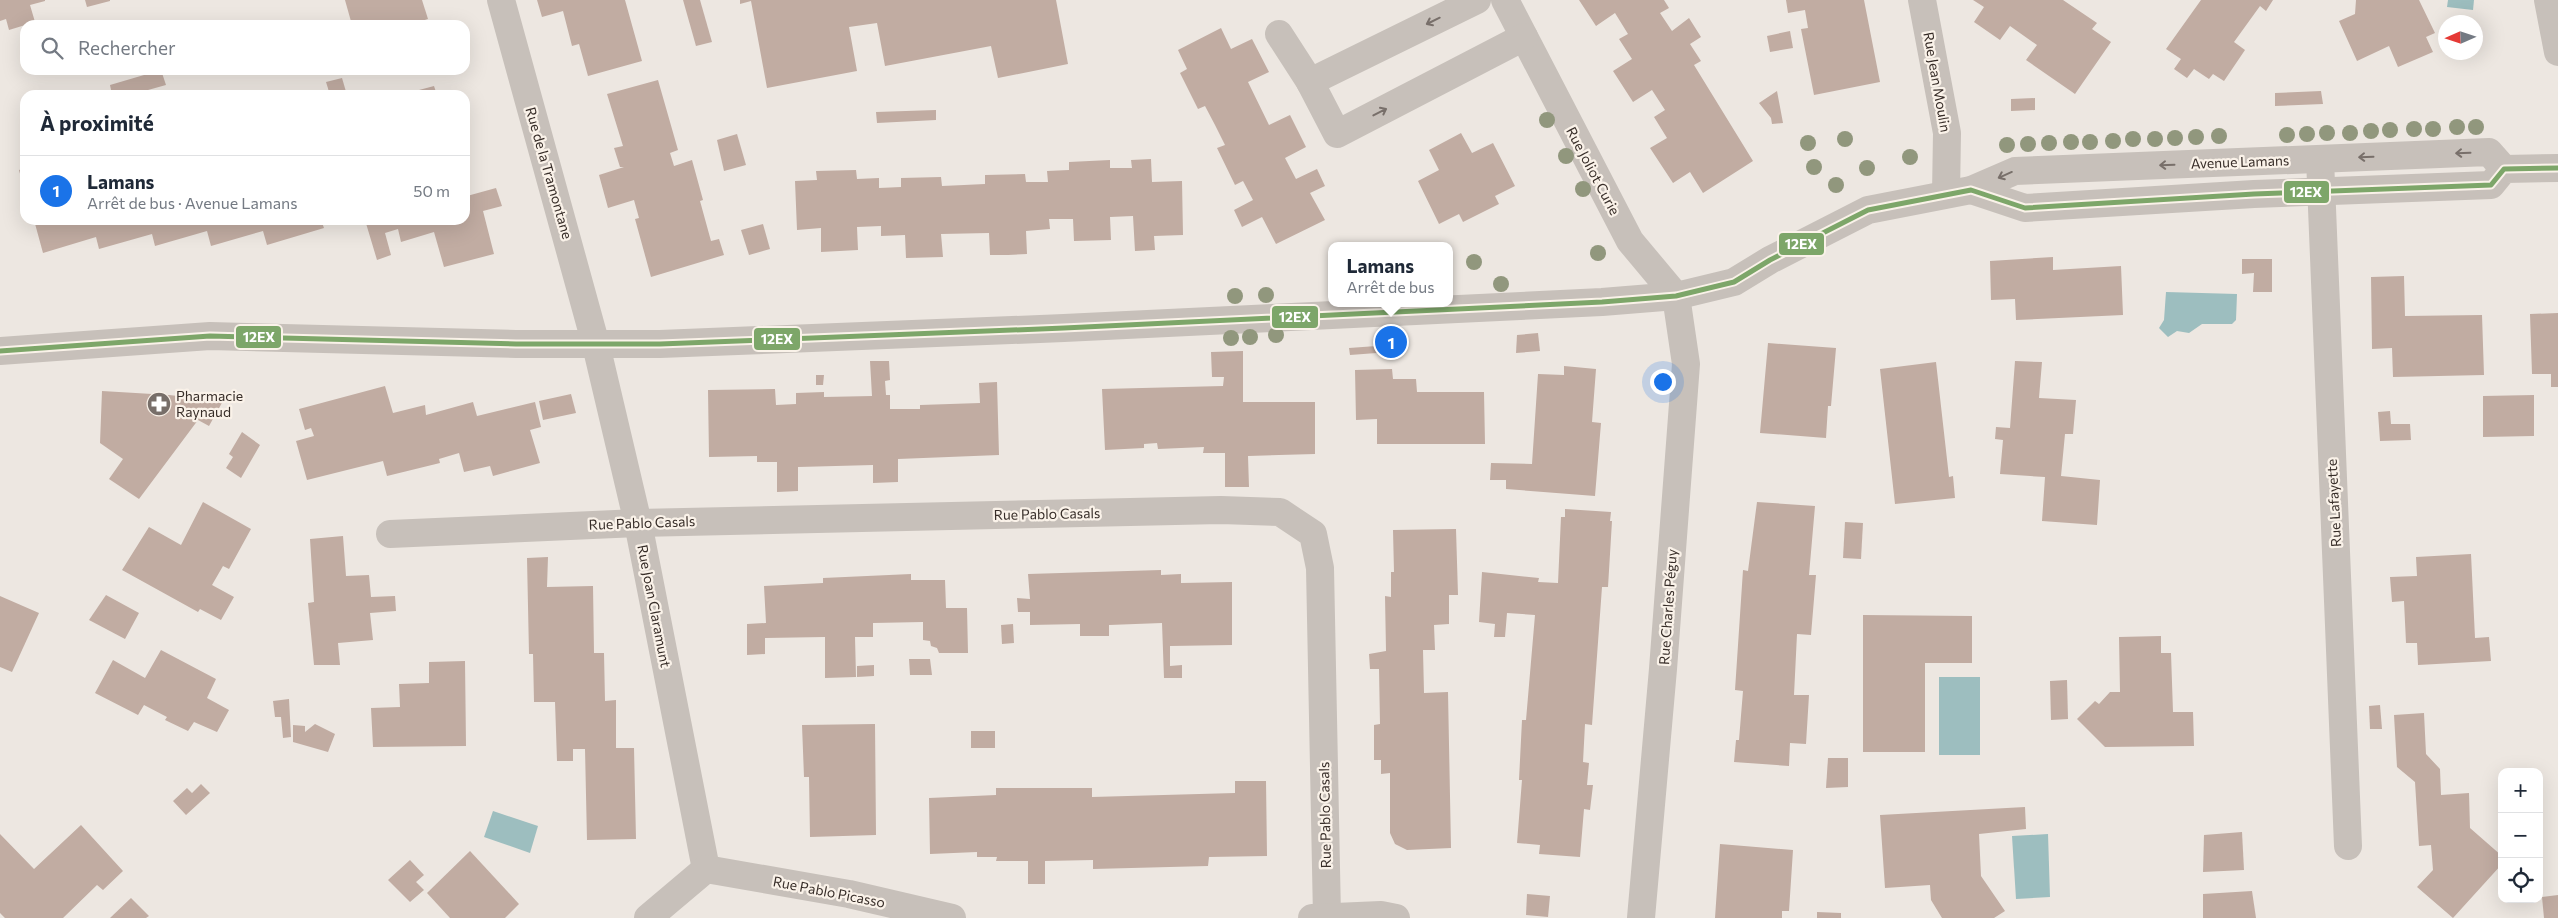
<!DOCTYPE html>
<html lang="fr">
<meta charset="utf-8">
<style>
:root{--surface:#fff;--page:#f6f6f7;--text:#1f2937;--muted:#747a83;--line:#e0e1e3;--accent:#1a73e8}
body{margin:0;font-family:Commissioner,sans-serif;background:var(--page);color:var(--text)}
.controls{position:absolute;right:15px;bottom:15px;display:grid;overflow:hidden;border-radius:10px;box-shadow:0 5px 20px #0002}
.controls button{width:45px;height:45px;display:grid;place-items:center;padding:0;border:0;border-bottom:1px solid var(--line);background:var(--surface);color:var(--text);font:25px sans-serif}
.compass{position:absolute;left:2438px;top:15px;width:45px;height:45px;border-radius:50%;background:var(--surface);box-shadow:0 5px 20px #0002;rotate:267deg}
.you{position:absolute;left:1662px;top:381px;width:18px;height:18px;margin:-12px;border:4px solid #fff;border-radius:50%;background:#1a73e8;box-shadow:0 0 0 8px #1a73e833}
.badge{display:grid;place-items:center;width:32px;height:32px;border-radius:50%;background:var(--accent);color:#fff;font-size:16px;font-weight:700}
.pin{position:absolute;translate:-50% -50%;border:2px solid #fff;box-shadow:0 1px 5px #0006}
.popup{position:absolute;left:1328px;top:242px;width:125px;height:65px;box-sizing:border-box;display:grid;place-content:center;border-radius:10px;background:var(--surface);filter:drop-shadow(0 1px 4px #0005);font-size:16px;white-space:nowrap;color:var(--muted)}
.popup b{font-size:19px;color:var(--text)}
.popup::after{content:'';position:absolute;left:50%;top:100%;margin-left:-10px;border:10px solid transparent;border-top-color:var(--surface)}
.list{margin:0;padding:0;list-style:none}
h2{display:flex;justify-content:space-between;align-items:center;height:65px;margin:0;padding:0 20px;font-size:21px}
h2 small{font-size:16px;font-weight:400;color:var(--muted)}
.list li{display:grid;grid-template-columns:32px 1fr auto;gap:15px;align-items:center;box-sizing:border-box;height:70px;padding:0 20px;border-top:1px solid var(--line)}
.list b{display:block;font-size:19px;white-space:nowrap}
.list p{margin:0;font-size:16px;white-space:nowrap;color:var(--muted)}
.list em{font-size:16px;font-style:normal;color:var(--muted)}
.icon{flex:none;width:28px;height:28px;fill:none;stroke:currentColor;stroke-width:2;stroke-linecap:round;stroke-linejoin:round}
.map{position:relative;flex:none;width:2558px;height:918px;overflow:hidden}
.search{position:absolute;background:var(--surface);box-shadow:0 5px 20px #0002;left:20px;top:20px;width:450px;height:55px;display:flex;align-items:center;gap:12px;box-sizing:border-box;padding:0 18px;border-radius:15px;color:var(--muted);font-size:19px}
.panel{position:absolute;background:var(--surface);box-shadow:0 5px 20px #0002;left:20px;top:90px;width:450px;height:135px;border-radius:15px}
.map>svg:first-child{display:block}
.water{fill:#9dbebf}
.building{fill:#c1aca2}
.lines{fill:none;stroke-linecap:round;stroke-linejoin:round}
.minor{stroke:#c7c0ba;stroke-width:28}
.bus-1-casing{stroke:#faf2e9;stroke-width:9}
.bus-1{stroke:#7da669;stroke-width:5}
.tree{fill:#91977d}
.oneway{stroke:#786f6a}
.labels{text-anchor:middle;stroke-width:4.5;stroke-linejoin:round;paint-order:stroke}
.street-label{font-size:14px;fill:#372d28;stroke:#faf2e9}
.poi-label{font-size:14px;fill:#372d28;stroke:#faf2e9;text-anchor:start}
.line-badge{stroke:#faf2e9;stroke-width:2}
.badge-label{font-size:14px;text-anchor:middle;font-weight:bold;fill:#fff}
</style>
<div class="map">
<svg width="2558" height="918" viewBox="0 0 2558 918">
<rect width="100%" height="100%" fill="#ede7e1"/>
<!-- water -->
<g class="water">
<path d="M2448,0H2474L2473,10L2447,7Z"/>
<path d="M2166,292L2237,294L2236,320L2232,324H2202L2189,333L2177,331L2168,337L2159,328L2164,320Z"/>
<rect x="1939" y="677" width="41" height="78"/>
<path d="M493,811L538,826L530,853L484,837Z"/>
<path d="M2048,834L2050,897L2016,899L2012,836Z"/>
</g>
<!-- building -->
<g class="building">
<path d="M0,0H45V1L30,5L35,22L9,30L6,19L0,21Z"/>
<path d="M85,0H110V1L87,7Z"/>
<path d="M345,0H422L428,19L409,25H352Z"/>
<path d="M537,0H625L642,61L588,76L579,44L572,46L563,11L542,17Z"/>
<path d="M683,0H700L712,42L696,46Z"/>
<path d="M740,0H1056L1068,64L998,78L991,46L885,66L877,23L849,27L857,71L767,88L751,1L740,4Z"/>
<path d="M1579,0H1664L1669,8L1660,13L1672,31L1689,18L1701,37L1690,44L1701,61L1694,65L1753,161L1703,193L1690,172L1673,183L1650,148L1667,138L1654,117L1665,110L1652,90L1633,102L1613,71L1632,59L1619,39L1628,34L1615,13L1596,26Z"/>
<path d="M1786,0H1864L1880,82L1814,95L1801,29L1808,28L1805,10L1788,13Z"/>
<path d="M1973,0H2063L2097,23L2092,29L2111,42L2075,94L2026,60L2037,45L2010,26L2000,40L1974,22L1984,7Z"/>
<path d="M2201,0H2273L2266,11L2260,6L2234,42L2245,50L2224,81L2213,74L2209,79L2194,69L2187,78L2174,69L2181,59L2166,49Z"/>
<path d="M2356,0H2419L2435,33L2426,37L2433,52L2398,67L2389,46L2357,61L2339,21L2355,14Z"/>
<path d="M1221,28L1231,49L1252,39L1269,72L1248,82L1269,125L1290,115L1306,147L1285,158L1296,179L1317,169L1325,186L1310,193L1325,220L1276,244L1262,217L1242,227L1234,210L1253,200L1243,181L1235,185L1217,148L1225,145L1215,125L1205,106L1198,109L1180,73L1187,69L1178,50Z"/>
<path d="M1790,31L1793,48L1770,52L1767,36Z"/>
<path d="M161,70L166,85L130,95H112L110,85Z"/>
<path d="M342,78L347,95H330L326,82Z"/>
<path d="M658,80L678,150L670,153L674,166L692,160L703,200L700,201L711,241L719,239L724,255L651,277L635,219L639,218L634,200L608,208L599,175L624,167H620L614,148L623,146L607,94Z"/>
<path d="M434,86L437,95H404V94Z"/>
<path d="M1777,91L1783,123L1772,124L1771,118L1759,103Z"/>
<path d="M2321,91L2323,104L2275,106V93Z"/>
<path d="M2035,98V110L2011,111V99Z"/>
<path d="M936,110V120L877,123L876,112Z"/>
<path d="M1461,133L1472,153L1493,143L1515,186L1495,196L1499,204L1463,222L1459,214L1439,224L1418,181L1439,170L1429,150Z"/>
<path d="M737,134L746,165L724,171L717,140Z"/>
<path d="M1151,159L1152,182L1182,181L1183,235L1154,236L1155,250L1135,251L1133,216L1110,217L1111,240L1074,241L1073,219H1049L1050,229L1026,231L1027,254L1008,255H990L989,233L941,234L943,257L906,258L905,235L881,236V226L857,227L858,250L821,252V228L797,230L795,181L817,180L816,171L856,170L857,179L879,178V188L901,187V178L941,177L942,186L964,185L985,184V175L1025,174L1026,182H1048L1047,171L1069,170V162L1110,160V168H1132L1131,160Z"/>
<path d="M25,168V189H24L19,170Z"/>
<path d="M496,188L502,206L483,211L494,254L444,267L434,232L401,242L398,229L385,233L391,255L377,260L365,220H465V193L467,196Z"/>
<path d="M34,220H321L324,228L267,245L263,231L211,246L207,231L155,246L152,234L99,249L96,237L43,253Z"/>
<path d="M763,224L770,249L749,255L741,230Z"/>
<path d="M2053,257V270L2121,266L2123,315L2016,320L2015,299L1991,300L1990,261Z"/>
<path d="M2242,259H2272V292H2253L2254,273L2242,274Z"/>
<path d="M2404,276L2405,316L2482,315L2484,375L2393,377L2392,348L2372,349L2371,277Z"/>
<path d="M2558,313V387H2551V374H2532L2530,314Z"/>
<path d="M1538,333L1540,351L1516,353L1517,335Z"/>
<path d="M1768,343L1836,348L1831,406H1828L1826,438L1760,433Z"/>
<path d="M1390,345V352L1350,355L1349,348Z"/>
<path d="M1243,351V402H1315V454L1248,456L1249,487H1225V453H1203L1204,447L1158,449L1157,443L1144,444V448L1105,450L1102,389L1223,386L1224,377H1212L1211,352Z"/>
<path d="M870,361H889L890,380L885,381L886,395H890V409H920V405L980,403L979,383L997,382L999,455L898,459V482L873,483V465L798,467V491L777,492V462H757V456L709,457L708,390L775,389L776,405L796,404V393L824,392V397L872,396Z"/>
<path d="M2015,361L2042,362L2039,398L2076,400L2073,434H2065L2061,476L2100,480L2097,525L2042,521L2045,477L2000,474L2003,440L1995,439L1996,427L2010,428Z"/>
<path d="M1936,362L1949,477L1953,476L1955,498L1895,504L1880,369Z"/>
<path d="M1564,366L1596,369L1592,422L1601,423L1595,496L1506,489V480H1490L1491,463L1532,464L1538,374L1564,375Z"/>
<path d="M1392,369L1393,379H1416L1417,392H1484L1485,444H1377V419L1356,420L1355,370Z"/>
<path d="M816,375H824L823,385H816Z"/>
<path d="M385,386L393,413L425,405L426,415L473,402L477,416L535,402L541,427L530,430L540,463L493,476L490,466L464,472L459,453L439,459L440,463L387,476L383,461L307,480L296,441L314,436L311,428L305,430L299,409Z"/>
<path d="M102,391L169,395L223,401L209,426L198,420L139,499L109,479L123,459L100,443Z"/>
<path d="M571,394L576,413L543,420L539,401Z"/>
<path d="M2534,395V436L2483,437V396Z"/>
<path d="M2390,411L2391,424H2410L2411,440L2380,441L2378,412Z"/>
<path d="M242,432L260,445L241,478L226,468L233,457L229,454Z"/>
<path d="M203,502L251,529L229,569L223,566L212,585L234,597L221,620L200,609L198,612L122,570L149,527L181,545Z"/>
<path d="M1757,502L1815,506L1809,575H1816L1811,635L1797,634L1794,695H1809L1806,744L1790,743L1789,766L1734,762L1736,740H1739L1743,691L1735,690L1743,570L1748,571Z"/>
<path d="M1565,509L1611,512L1610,521H1612L1608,587H1602L1592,725L1585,724L1583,762L1589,763L1587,785H1593L1590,810L1584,809L1580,857L1539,854L1540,845L1517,843L1522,780H1519L1522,720H1526L1535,615L1507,613L1505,637H1494L1495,624L1479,622L1482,572L1539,578L1538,582L1558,583L1561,517H1565Z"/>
<path d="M1845,522L1863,523L1861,559L1843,558Z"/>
<path d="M1456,529L1458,595H1449V624L1434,625L1435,650H1423L1424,693L1448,692L1451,848L1407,850L1395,844L1390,833V773L1381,774V760H1374V725L1380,724L1379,669H1370L1369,654L1386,651L1385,596L1391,597V572H1394L1393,530Z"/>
<path d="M343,536L346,576L369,575L371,597L395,596L396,611L370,613L373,640L338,643L340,665H314L308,603L314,602L310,539Z"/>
<path d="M2471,554L2475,638L2489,637L2491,661L2418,665L2417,643H2406L2404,601L2392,602L2390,577L2417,576L2416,557Z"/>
<path d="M548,557L547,587L593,586L594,653H604L605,701L616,700V748H634L636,839L587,840L585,749H573V761H557L555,702H534L533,654H529L527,558Z"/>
<path d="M1161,570V575L1181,574V583L1232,582V645L1170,646V666L1182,665V678H1164L1162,623L1109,625V636H1080V624L1030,625V612H1018L1017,598L1030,599L1028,574Z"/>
<path d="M911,574V580H945L946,608H967L968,653H939L937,648L931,646L930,641L923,640V622L873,623V637H855L856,677L825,678V637L765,638V654L747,655V624L766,623L764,586L823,583V578Z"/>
<path d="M106,595L139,613L125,639L89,620Z"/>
<path d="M0,596L39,613L12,672L0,667Z"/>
<path d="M1863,615L1972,616V663H1925V752H1863Z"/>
<path d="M1013,624L1014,643L1002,644L1001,625Z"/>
<path d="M2161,636V653H2171L2173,712H2193L2194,746L2105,747L2077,719L2095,701L2099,704L2110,692H2120L2119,637Z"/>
<path d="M161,650L216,679L207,698L229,710L217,732L194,722L188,731L165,720L167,717L144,705L138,715L95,693L113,660L145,678Z"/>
<path d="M909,659H930L932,675H910Z"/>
<path d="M465,661L466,746L373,747L371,708L400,707L399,684L429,683V662Z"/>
<path d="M874,665V676L857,677V666Z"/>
<path d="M2067,680L2068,719L2051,720L2050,681Z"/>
<path d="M289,699L291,737L283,738L281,717H275L273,701Z"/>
<path d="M2380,705L2382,729H2370L2369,706Z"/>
<path d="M2424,713L2426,754L2440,769L2441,795L2469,793L2470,828L2502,856V864L2453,918L2417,887L2433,870L2431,845L2419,846L2415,782L2397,767L2394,715Z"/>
<path d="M315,724L335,734L328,752L293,742V725L305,726V732Z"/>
<path d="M875,724L876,835L810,837L809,777H804L802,725Z"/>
<rect x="971" y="731" width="24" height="17"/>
<path d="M1828,758H1848V787L1826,788Z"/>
<path d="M1235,781H1266L1267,856L1209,857L1208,866L1093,869V860L1045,861V884H1028V861H996L997,857H977V852L930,854L929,798L996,795V788H1092V797L1235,793Z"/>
<path d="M201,784L210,793L186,815L173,801L187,788L192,793Z"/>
<path d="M2025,807L2026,829L1979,834L1981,876L2005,911L1994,918H1942L1931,900L1930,885L1885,888L1880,815Z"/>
<path d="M81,825L123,871L103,890L97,885L63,918H5L0,913V834L34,869Z"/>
<path d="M2242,832L2244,870L2203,872L2204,835Z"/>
<path d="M1720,844L1793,850L1789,911H1782V918H1715Z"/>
<path d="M470,851L519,904L505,918H450L427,893Z"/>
<path d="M410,860L424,875L416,882L424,890L410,902L388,880Z"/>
<path d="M2252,891L2256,918H2203V894Z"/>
<path d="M1527,894L1550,896L1548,917L1526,915Z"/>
<path d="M2558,895V918H2544L2542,897Z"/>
<path d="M131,898L149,916L146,918H110Z"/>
<path d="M1817,912L1841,913V918H1817Z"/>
</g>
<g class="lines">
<!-- minor -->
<g class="minor">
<path d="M501,0L596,345L638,523L706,869"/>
<path d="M1505,0L1630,241L1676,296"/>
<path d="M1922,0L1947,133L1946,194"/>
<path d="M2548,0L2558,52"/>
<path d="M1279,34L1310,82L1337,134L1524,37"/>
<path d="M1310,82L1477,0"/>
<path d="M2320,159L2348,846"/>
<path d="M1971,190L2025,208L2254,194L2491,185L2504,169L2558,168"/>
<path d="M0,351L210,336L516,344H660L1064,328L1602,302L1676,296L1734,282L1770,260L1868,210L1971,190L2015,171L2489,152L2504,169"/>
<path d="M390,534L638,523L1221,510L1280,512L1313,534L1320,568L1327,917"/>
<path d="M706,869L849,894L952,918"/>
<path d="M648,918L706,869"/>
<path d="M1312,918L1381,915L1396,918"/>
<path d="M1641,918L1663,669L1686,364L1676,296"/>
</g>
<!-- bus-1 casing -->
<g class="bus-1-casing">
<path id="bus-1" d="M0,351L210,336L516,344H660L1064,328L1602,302L1676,296L1734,282L1770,260L1868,210L1971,190L2025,208L2254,194L2491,185L2504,169L2558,168"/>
</g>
<!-- bus-1 -->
<use href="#bus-1" class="bus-1"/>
</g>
<!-- trees -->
<g class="tree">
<circle cx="1547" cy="120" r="8"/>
<circle cx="2457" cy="127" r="8"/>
<circle cx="2476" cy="127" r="8"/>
<circle cx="2414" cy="129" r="8"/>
<circle cx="2433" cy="129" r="8"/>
<circle cx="2390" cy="130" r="8"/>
<circle cx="2371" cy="131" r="8"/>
<circle cx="2327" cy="133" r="8"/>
<circle cx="2350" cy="133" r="8"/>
<circle cx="2307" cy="134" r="8"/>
<circle cx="2287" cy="135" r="8"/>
<circle cx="2219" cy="136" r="8"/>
<circle cx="2196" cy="137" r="8"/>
<circle cx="2175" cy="138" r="8"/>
<circle cx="1845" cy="139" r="8"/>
<circle cx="2133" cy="139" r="8"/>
<circle cx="2155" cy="139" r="8"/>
<circle cx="2113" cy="141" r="8"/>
<circle cx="2071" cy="142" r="8"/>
<circle cx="2090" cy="142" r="8"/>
<circle cx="1808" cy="143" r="8"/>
<circle cx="2049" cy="143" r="8"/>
<circle cx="2028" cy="144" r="8"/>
<circle cx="2007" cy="145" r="8"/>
<circle cx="1566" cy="156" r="8"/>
<circle cx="1910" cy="157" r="8"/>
<circle cx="1814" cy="167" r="8"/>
<circle cx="1867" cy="168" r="8"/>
<circle cx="1836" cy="185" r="8"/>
<circle cx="1583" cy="189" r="8"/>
<circle cx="1598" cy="253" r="8"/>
<circle cx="1474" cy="262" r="8"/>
<circle cx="1501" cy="284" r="8"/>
<circle cx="1266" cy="295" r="8"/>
<circle cx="1235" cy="296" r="8"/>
<circle cx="1276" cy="335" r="8"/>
<circle cx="1250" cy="337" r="8"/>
<circle cx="1231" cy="338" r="8"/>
</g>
<!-- one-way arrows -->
<defs><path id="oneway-shaft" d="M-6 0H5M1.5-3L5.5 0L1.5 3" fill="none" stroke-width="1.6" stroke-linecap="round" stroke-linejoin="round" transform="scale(1.25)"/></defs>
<g class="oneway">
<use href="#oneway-shaft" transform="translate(1433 21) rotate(154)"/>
<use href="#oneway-shaft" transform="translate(1380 112) rotate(-27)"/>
<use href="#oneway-shaft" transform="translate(2463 153) rotate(178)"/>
<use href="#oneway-shaft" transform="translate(2366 157) rotate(178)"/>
<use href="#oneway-shaft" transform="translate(2167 165) rotate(178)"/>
<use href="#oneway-shaft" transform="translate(2005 175) rotate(156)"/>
</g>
<!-- icons -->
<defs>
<g id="pharmacy-disc" transform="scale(1.25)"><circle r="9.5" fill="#776e69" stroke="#faf2e9"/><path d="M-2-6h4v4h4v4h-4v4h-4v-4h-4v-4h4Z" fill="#fff"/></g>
</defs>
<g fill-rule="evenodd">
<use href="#pharmacy-disc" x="159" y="404"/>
</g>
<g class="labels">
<!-- street labels -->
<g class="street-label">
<text transform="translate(1937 82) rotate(80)" y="5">Rue Jean Moulin</text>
<text transform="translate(2240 162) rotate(-2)" y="5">Avenue Lamans</text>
<text transform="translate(1593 171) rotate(62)" y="5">Rue Joliot Curie</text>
<text transform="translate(549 173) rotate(74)" y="5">Rue de la Tramontane</text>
<text transform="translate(2334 503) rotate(-93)" y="5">Rue Lafayette</text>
<text transform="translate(1047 514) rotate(-1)" y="5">Rue Pablo Casals</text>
<text transform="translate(642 523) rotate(-2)" y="5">Rue Pablo Casals</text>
<text transform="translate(654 606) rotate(79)" y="5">Rue Joan Claramunt</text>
<text transform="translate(1668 607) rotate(-86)" y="5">Rue Charles Péguy</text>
<text transform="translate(1325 815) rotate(-91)" y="5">Rue Pablo Casals</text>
<text transform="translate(829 892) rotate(11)" y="5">Rue Pablo Picasso</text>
</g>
<!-- poi labels -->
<g class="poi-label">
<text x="176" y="401">Pharmacie<tspan x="176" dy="16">Raynaud</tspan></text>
</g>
</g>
<g class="line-badge">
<rect x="2283" y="180" width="47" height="24" rx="5" fill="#7da669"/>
<rect x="1778" y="232" width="47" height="24" rx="5" fill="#7da669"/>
<rect x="1271" y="305" width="48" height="24" rx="5" fill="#7da669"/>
<rect x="235" y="325" width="47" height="24" rx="5" fill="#7da669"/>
<rect x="753" y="327" width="48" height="24" rx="5" fill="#7da669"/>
</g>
<g class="badge-label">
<text x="2306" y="197">12EX</text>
<text x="1801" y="249">12EX</text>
<text x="1295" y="322">12EX</text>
<text x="259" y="342">12EX</text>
<text x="777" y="344">12EX</text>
</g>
</svg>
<div class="controls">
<button>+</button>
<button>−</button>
<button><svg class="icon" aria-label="locate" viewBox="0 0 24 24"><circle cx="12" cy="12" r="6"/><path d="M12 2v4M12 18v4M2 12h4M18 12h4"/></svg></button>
</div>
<svg class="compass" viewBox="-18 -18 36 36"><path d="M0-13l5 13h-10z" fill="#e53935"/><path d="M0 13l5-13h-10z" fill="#747a83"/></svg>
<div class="you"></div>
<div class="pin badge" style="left:1391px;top:342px">1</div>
<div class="popup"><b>Lamans</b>Arrêt de bus</div>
<div class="search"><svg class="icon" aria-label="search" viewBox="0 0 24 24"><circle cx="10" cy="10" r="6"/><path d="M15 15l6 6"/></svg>Rechercher</div>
<section class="panel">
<h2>À proximité<small></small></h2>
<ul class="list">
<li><span class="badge">1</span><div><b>Lamans</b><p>Arrêt de bus · Avenue Lamans</p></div><em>50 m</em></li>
</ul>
</section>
</div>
